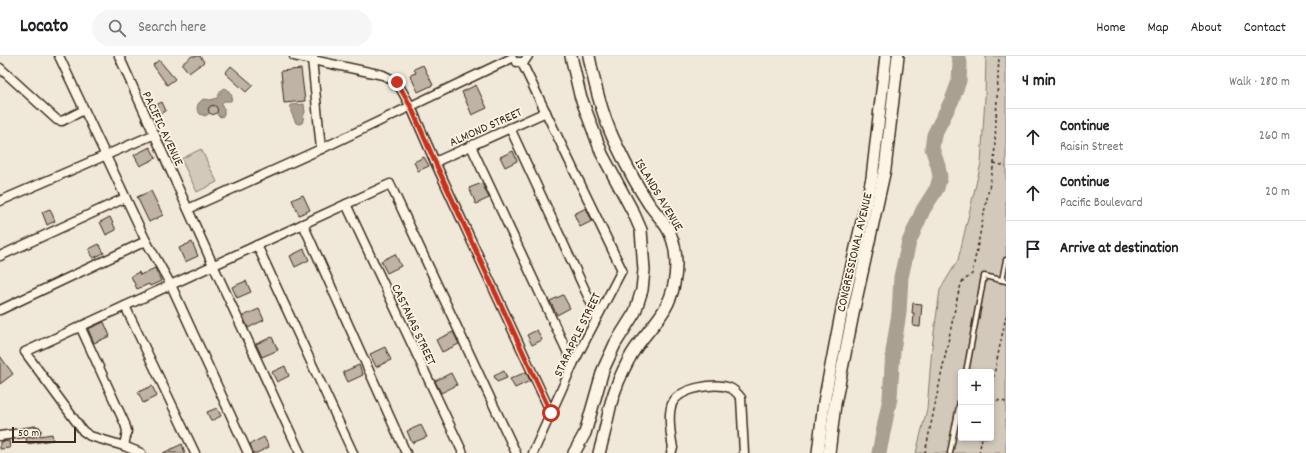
<!DOCTYPE html>
<meta charset="utf-8">
<style>
:root{--surface:#fff;--page:#f6f6f6;--text:#202124;--muted:#757577;--line:#e0e0e0}
body{margin:0;font-family:Dekko,sans-serif;background:var(--page);color:var(--text)}
.controls{position:absolute;right:12px;bottom:12px;display:grid;overflow:hidden;border-radius:4px;box-shadow:0 2px 6px #0003}
.controls button{width:36px;height:36px;display:grid;place-items:center;padding:0;border:0;border-bottom:1px solid var(--line);background:var(--surface);color:var(--text);font:20px sans-serif}
.scale{position:absolute;left:12px;bottom:10px;width:64px;box-sizing:border-box;padding-left:4px;border:2px solid #3b2a1e;border-top:0;font-size:11px;line-height:14px;white-space:nowrap;color:#3b2a1e;-webkit-text-stroke:3px #fcf5e5;paint-order:stroke}
.stop{position:absolute;width:12px;height:12px;margin:-9px;border:3px solid #c8321e;border-radius:50%;background:#fff}
.stop.end{background:#c8321e;border-color:#fff;box-shadow:0 1px 4px #0008}
.list{margin:0;padding:0;list-style:none}
h2{display:flex;justify-content:space-between;align-items:center;height:52px;margin:0;padding:0 16px;font-size:17px}
h2 small{font-size:13px;font-weight:400;color:var(--muted)}
.list li{display:grid;grid-template-columns:26px 1fr auto;gap:12px;align-items:center;box-sizing:border-box;height:56px;padding:0 16px;border-top:1px solid var(--line)}
.list b{display:block;font-size:15px;white-space:nowrap}
.list p{margin:0;font-size:13px;white-space:nowrap;color:var(--muted)}
.list em{font-size:13px;font-style:normal;color:var(--muted)}
.icon{flex:none;width:22px;height:22px;fill:none;stroke:currentColor;stroke-width:2;stroke-linecap:round;stroke-linejoin:round}
.map{position:relative;flex:none;width:1006px;height:397px;overflow:hidden}
header{display:flex;align-items:center;gap:24px;box-sizing:border-box;height:56px;padding:0 20px;background:var(--surface);border-bottom:1px solid var(--line)}
header strong{font-size:19px}
nav{display:flex;gap:22px;margin-inline-start:auto;font-size:14px}
.search{width:280px;height:36px;background:var(--page);display:flex;align-items:center;gap:10px;box-sizing:border-box;padding:0 14px;border-radius:22px;color:var(--muted);font-size:15px}
main{display:flex}
aside{flex:1;background:var(--surface)}
.map>svg:first-child{display:block}
.green{fill:#d2c9ba;stroke:#867a6c;fill-rule:evenodd}
.water{fill:#aaa091;stroke:#7e7163}
.lines{fill:none;stroke-linecap:round;stroke-linejoin:round}
.river{stroke:#aaa091;stroke-width:15}
.building{fill:#beb3a4;stroke:#3b2a1e}
.lane-casing{stroke:#3b2a1e;stroke-width:7}
.street-casing{stroke:#3b2a1e;stroke-width:11}
.secondary-casing{stroke:#3b2a1e;stroke-width:14}
.path{stroke:#3b2a1e;stroke-width:1.5;stroke-dasharray:3 3;stroke-linecap:butt}
.lane{stroke:#fcf5e5;stroke-width:4}
.street{stroke:#fcf5e5;stroke-width:8}
.secondary{stroke:#fcf5e5;stroke-width:11}
.route{stroke:#c8321e;stroke-width:5}
.labels{text-anchor:middle;stroke-width:3.5;stroke-linejoin:round;paint-order:stroke}
.street-label{font-size:13px;fill:#3b2a1e;stroke:#fcf5e5}
</style>
<header>
<strong>Locato</strong>
<div class="search"><svg class="icon" aria-label="search" viewBox="0 0 24 24"><circle cx="10" cy="10" r="6"/><path d="M15 15l6 6"/></svg>Search here</div>
<nav><a>Home</a><a>Map</a><a>About</a><a>Contact</a></nav>
</header>
<main>
<div class="map">
<svg width="1006" height="397" viewBox="0 0 1006 397">
<rect width="100%" height="100%" fill="#f0e9d9"/>
<filter id="ink" filterUnits="userSpaceOnUse"><feTurbulence type="fractalNoise" baseFrequency=".025" numOctaves="2"/><feDisplacementMap in="SourceGraphic" scale="8" xChannelSelector="R" yChannelSelector="G"/><feConvolveMatrix kernelMatrix="1 2 1 2 8 2 1 2 1" color-interpolation-filters="sRGB"/></filter>
<g filter="url(#ink)">
<!-- green -->
<g class="green">
<path d="M986,0H1006V397H916L927,353L932,291L940,234L958,204L981,107L985,41ZM961,316H991V382H961Z"/>
<path d="M201,93L217,126L197,136L181,103Z"/>
</g>
<!-- water -->
<g class="water">
<path d="M224,32L228,34L232,40L231,45H224L222,47V50L224,52V58L222,61L218,60L216,50L213,49L210,50L208,53L210,57L205,60L200,58L197,53L198,48L203,43L211,44L217,42L221,34Z"/>
<path d="M304,48L305,56C303,59 304,63 302,67L299,68L296,67L291,56L290,49Z"/>
</g>
<g class="lines">
<!-- river -->
<path class="river" d="M879,397L890,342L893,295L899,257L901,221L909,186L923,154L937,132L940,121L938,110L932,92L934,79L952,44L959,25L960,7L958,0"/>
</g>
<!-- building -->
<g class="building">
<path d="M192,0H200L204,6L189,17L182,8Z"/>
<path d="M159,4L175,23L167,29L153,9Z"/>
<path d="M423,9L433,29L418,36L410,19L416,17L414,13Z"/>
<path d="M231,10L253,29L246,36L225,17Z"/>
<path d="M301,13L305,45L284,47L281,15Z"/>
<path d="M476,29L487,52L472,59L462,36Z"/>
<path d="M162,46L166,55L160,58L156,49Z"/>
<circle cx="213" cy="54" r="4.5"/>
<path d="M150,91L156,102L140,110L134,99Z"/>
<path d="M513,95L517,105L505,111L500,101Z"/>
<path d="M424,101L429,110L418,115L414,106Z"/>
<path d="M482,127L489,142L476,148L469,132Z"/>
<path d="M151,135L163,159L149,166L137,141Z"/>
<path d="M303,139L310,154L299,159L292,144Z"/>
<path d="M586,152L592,165L580,171L574,158Z"/>
<path d="M50,153L55,165L47,169L42,156Z"/>
<path d="M110,161L116,174L106,179L100,166Z"/>
<path d="M192,186L198,200L185,206L179,192Z"/>
<path d="M99,188L104,197L93,202L89,193Z"/>
<path d="M304,193L309,204L295,211L290,200Z"/>
<path d="M395,198L401,210L387,217L381,205Z"/>
<path d="M155,212L161,225L150,230L149,228L137,233L131,220L139,216L140,219Z"/>
<path d="M246,225L251,236L237,242L232,231Z"/>
<path d="M563,239L570,252L557,259L550,245Z"/>
<path d="M913,247L922,248L920,271L913,270L914,257H912Z"/>
<path d="M259,253L264,264L248,272L243,260Z"/>
<path d="M104,266L110,280L94,287L88,273Z"/>
<path d="M537,274L542,284L532,289L527,279Z"/>
<path d="M453,276L459,288L442,296L436,284Z"/>
<path d="M272,281L278,294L262,301L256,288Z"/>
<path d="M385,291L391,304L376,311L370,298Z"/>
<path d="M0,300L13,318L0,328Z"/>
<path d="M359,309L363,319L348,326L343,316Z"/>
<path d="M285,310L289,320L277,326L272,316Z"/>
<path d="M504,315L507,322L497,326L494,320Z"/>
<path d="M526,316L530,325L515,332L510,323Z"/>
<path d="M451,317L457,329L441,337L435,325Z"/>
<path d="M152,330L157,340L143,347L138,336Z"/>
<path d="M217,352L221,360L211,365L207,356Z"/>
<path d="M421,369L427,381L412,387L407,375Z"/>
<path d="M52,378L53,384L27,388L26,382Z"/>
<path d="M264,381L269,391L257,397H253L250,388Z"/>
<path d="M9,385L10,392L0,393V386Z"/>
<path d="M182,388L185,397H163Z"/>
</g>
<g class="lines">
<!-- lane casing -->
<g class="lane-casing">
<g id="lane">
<path d="M1002,224L1006,204"/>
<path d="M966,316L984,220L1006,225"/>
<path d="M950,397L961,340"/>
</g>
</g>
<!-- street casing -->
<g class="street-casing">
<g id="street">
<path d="M59,0L146,185L171,229L248,397"/>
<path d="M119,0L213,209L300,397"/>
<path d="M294,0L383,19L397,26L411,51L435,106L551,357"/>
<path d="M313,0L312,3L321,93"/>
<path d="M517,6H524L528,0"/>
<path d="M522,7L622,214L573,308L533,397"/>
<path d="M0,12L57,64L62,65L84,54"/>
<path d="M510,72L597,260"/>
<path d="M471,90L573,308"/>
<path d="M435,106L546,56"/>
<path d="M0,145L155,78"/>
<path d="M346,148L463,397"/>
<path d="M188,153L321,93L512,2"/>
<path d="M303,168L406,397"/>
<path d="M257,189L353,397"/>
<path d="M0,200L123,143L125,141"/>
<path d="M125,250L195,397"/>
<path d="M0,254L146,185"/>
<path d="M80,270L125,368L127,375L124,390"/>
<path d="M0,380L36,375"/>
<path d="M141,397L124,390L90,380L83,375L25,296L390,128L516,397"/>
<path d="M671,397L673,392C671,381 667,356 673,346C681,332 716,326 730,332C735,334 738,338 741,342L744,397"/>
</g>
</g>
<!-- secondary casing -->
<g class="secondary-casing">
<g id="secondary">
<path d="M571,0L580,39L602,98L634,158L641,174L644,214L642,234L635,256L615,288L603,314L585,377L574,397"/>
<path d="M589,0C595,31 603,64 618,92C627,111 637,130 649,148C656,158 667,168 671,180C677,194 677,213 674,228C668,262 642,276 628,305C621,318 615,333 611,347C607,364 604,381 599,397"/>
<path d="M818,397L824,346L843,248L872,122L886,0"/>
<path d="M829,397L835,348L854,253L885,113L898,0"/>
</g>
</g>
<!-- path -->
<g class="path">
<path d="M994,107L1006,110"/>
<path d="M991,333L1006,260"/>
<path d="M991,343L1006,346"/>
<path d="M925,397L958,238L962,226L972,218L994,107L999,0"/>
<path d="M979,397L982,382"/>
</g>
<!-- lane -->
<use href="#lane" class="lane"/>
<!-- street -->
<use href="#street" class="street"/>
<!-- secondary -->
<use href="#secondary" class="secondary"/>
</g>
</g>
<g class="lines" filter="url(#ink)">
<!-- route -->
<path class="route" d="M397,26L411,51L435,106L551,357"/>
</g>
<g class="labels">
<!-- street labels -->
<g class="street-label">
<text transform="translate(485 70) rotate(-24)" y="5">ALMOND STREET</text>
<text transform="translate(164 72) rotate(65)" y="5">PACIFIC AVENUE</text>
<text transform="translate(660 138) rotate(59)" y="5">ISLANDS AVENUE</text>
<text transform="translate(853 196) rotate(-77)" y="5">CONGRESSIONAL AVENUE</text>
<text transform="translate(415 268) rotate(65)" y="5">CASTANAS STREET</text>
<text transform="translate(576 278) rotate(-64)" y="5">STARAPPLE STREET</text>
</g>
</g>
</svg>
<div class="controls">
<button>+</button>
<button>−</button>
</div>
<div class="scale">50 m</div>
<div class="stop" style="left:551px;top:357px"></div>
<div class="stop end" style="left:397px;top:26px"></div>
</div>
<aside>
<h2>4 min<small>Walk · 280 m</small></h2>
<ul class="list">
<li><svg class="icon" aria-label="ahead" viewBox="0 0 24 24"><path d="M12 20V5M6 11l6-6 6 6"/></svg><div><b>Continue</b><p>Raisin Street</p></div><em>260 m</em></li>
<li><svg class="icon" aria-label="ahead" viewBox="0 0 24 24"><path d="M12 20V5M6 11l6-6 6 6"/></svg><div><b>Continue</b><p>Pacific Boulevard</p></div><em>20 m</em></li>
<li><svg class="icon" aria-label="arrive" viewBox="0 0 24 24"><path d="M6 21V4h12l-3 4 3 4H6"/></svg><div><b>Arrive at destination</b></div></li>
</ul>
</aside>
</main>
